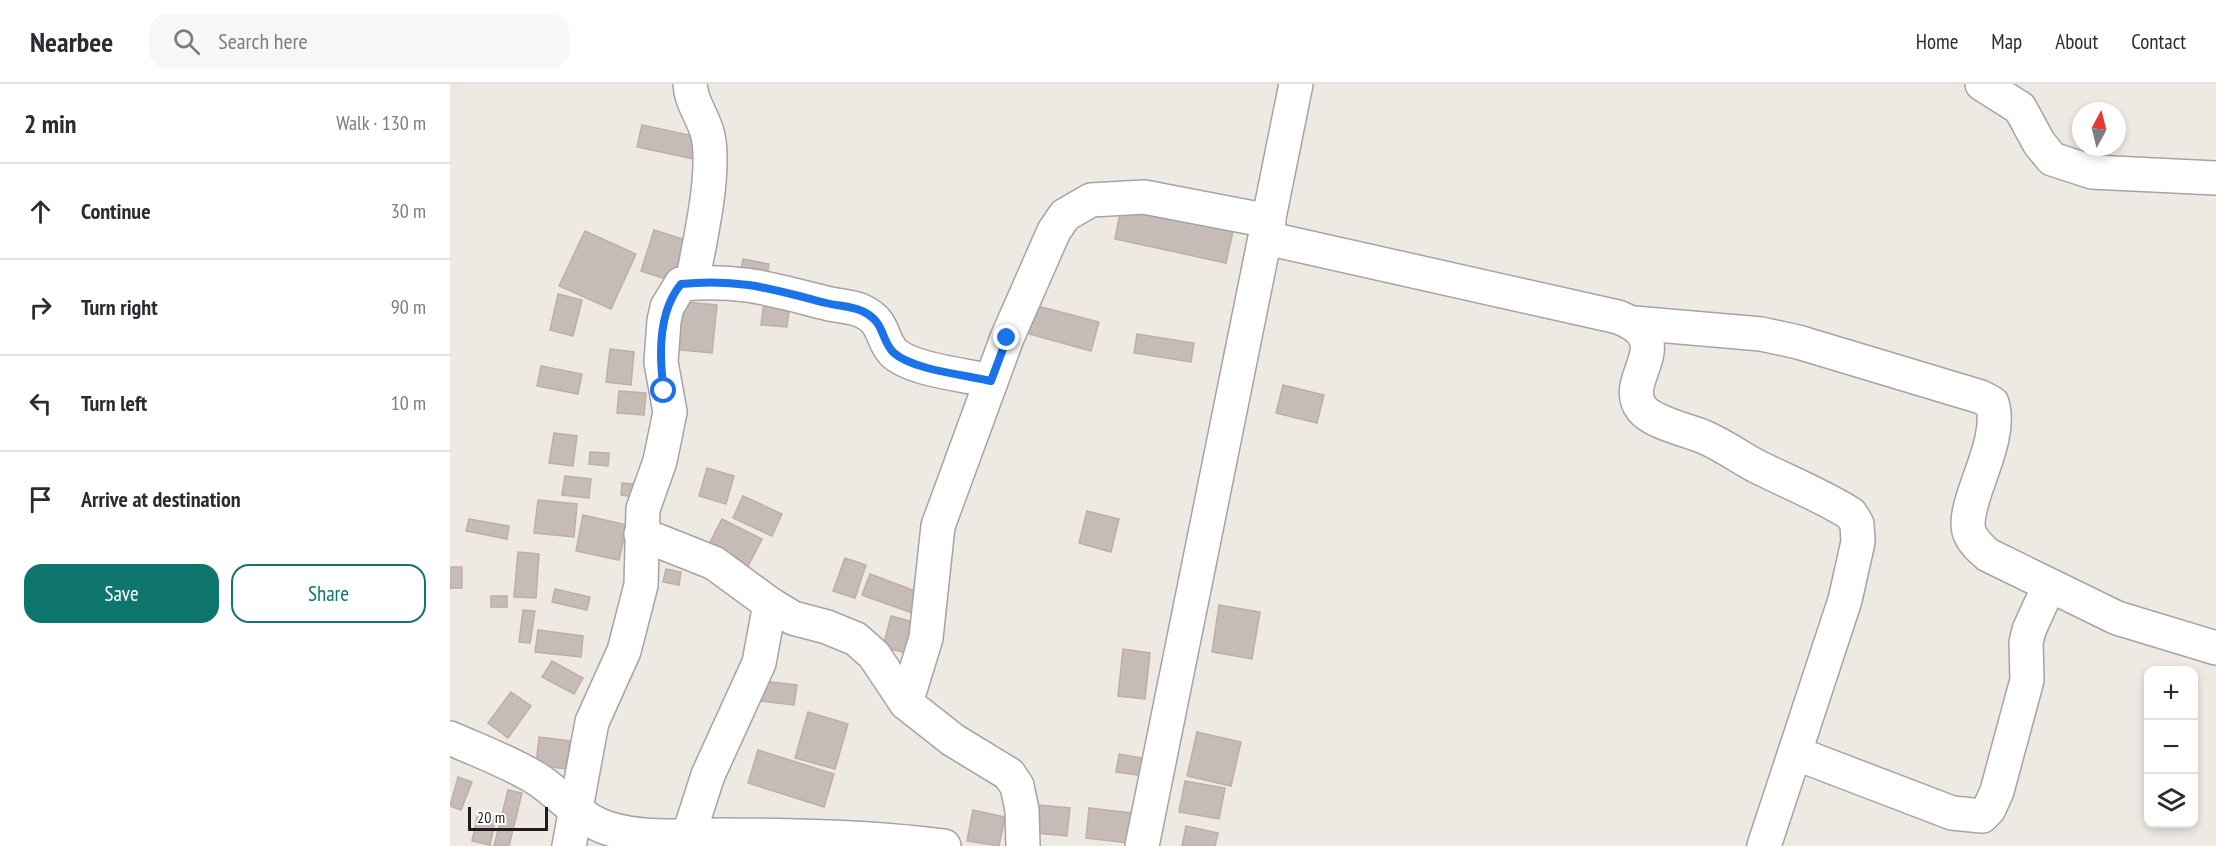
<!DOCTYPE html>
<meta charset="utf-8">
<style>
:root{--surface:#fff;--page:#f7f7f7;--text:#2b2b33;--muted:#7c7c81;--line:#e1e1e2;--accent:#0f766e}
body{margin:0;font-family:"PT Sans Narrow",sans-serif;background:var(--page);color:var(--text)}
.controls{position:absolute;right:18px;bottom:18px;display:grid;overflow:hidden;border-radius:12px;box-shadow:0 3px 9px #0003}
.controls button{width:54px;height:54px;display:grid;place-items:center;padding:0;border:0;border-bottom:2px solid var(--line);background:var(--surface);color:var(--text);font:30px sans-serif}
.compass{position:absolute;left:1622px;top:18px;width:54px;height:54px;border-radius:50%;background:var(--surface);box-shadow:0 3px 9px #0003;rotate:7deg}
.scale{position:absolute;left:18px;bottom:15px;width:80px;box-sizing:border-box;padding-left:6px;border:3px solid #1d1d1d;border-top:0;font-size:16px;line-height:21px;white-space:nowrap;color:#1d1d1d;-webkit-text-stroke:4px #fff;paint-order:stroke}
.stop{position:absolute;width:18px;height:18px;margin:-14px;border:4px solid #1a73e8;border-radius:50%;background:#fff}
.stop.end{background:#1a73e8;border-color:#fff;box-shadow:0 2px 6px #0008}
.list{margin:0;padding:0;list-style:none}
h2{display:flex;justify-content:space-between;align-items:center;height:78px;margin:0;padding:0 24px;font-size:26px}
h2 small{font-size:20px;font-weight:400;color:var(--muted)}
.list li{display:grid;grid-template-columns:39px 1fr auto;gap:18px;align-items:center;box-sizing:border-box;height:96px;padding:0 24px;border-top:2px solid var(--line)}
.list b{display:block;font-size:22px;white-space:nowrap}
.list em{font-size:20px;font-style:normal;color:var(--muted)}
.actions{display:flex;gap:12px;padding:18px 24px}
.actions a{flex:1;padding:14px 0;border:2px solid var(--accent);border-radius:18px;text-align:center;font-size:21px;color:var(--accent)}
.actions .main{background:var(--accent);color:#fff}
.icon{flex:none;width:33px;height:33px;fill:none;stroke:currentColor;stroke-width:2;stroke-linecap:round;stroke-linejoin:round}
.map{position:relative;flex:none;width:1766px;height:762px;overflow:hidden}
header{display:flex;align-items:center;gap:36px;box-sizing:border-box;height:84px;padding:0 30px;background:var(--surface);border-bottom:2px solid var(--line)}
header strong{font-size:28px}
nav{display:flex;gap:33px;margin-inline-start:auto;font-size:21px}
.search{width:420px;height:54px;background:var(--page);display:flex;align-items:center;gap:15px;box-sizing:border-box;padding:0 21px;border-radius:18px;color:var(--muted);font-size:22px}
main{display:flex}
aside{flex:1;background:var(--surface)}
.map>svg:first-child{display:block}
.building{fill:#c6bbb6;stroke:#c0aea5;stroke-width:1.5}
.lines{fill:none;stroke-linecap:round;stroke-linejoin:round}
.minor-casing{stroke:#a4a4a4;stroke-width:36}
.minor{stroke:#fff;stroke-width:33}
.route{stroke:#1a73e8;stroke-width:8}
</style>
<header>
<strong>Nearbee</strong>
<div class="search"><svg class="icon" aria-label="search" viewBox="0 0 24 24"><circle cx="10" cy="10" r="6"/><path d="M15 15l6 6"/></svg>Search here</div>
<nav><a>Home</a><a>Map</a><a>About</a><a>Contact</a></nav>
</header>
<main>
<aside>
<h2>2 min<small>Walk · 130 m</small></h2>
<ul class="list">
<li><svg class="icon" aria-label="ahead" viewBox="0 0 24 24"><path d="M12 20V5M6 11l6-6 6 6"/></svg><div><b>Continue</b></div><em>30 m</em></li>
<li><svg class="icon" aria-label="right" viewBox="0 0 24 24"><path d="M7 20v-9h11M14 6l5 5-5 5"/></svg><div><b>Turn right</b></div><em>90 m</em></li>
<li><svg class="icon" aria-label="left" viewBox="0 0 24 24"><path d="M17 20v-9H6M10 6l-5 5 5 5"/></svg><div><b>Turn left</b></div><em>10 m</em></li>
<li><svg class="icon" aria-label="arrive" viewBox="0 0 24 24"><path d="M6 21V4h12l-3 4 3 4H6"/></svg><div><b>Arrive at destination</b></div></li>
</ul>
<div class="actions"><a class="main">Save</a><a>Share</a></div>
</aside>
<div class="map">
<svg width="1766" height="762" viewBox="0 0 1766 762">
<rect width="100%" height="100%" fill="#eee9e3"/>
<!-- building -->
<g class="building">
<path d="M192,41L248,53L244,75L187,63Z"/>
<path d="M672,119L784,143L776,179L665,155Z"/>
<path d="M204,146L245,159L231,200L191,187Z"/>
<path d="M135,147L186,170L161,225L109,202Z"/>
<path d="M293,175L319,180L316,199L289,194Z"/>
<path d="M108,210L132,216L123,252L100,246Z"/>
<path d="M315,210L341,213L337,243L311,241Z"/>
<path d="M226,217L267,221L262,269L221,265Z"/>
<path d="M584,221L649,238L641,267L576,249Z"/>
<path d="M687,250L744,259L741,278L684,269Z"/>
<path d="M160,265L184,268L181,301L156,298Z"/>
<path d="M91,282L132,290L128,310L87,302Z"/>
<path d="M833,301L874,311L867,339L826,329Z"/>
<path d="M169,307L196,309L194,331L167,329Z"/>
<path d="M104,349L127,352L123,382L99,379Z"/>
<path d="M140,368L159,369L158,382L139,380Z"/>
<path d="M257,384L284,392L276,420L249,412Z"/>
<path d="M115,392L141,395L139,414L112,411Z"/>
<path d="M172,399L195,401L194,414L171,411Z"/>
<path d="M293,412L332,430L322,452L283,434Z"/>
<path d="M88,416L127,420L124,453L84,449Z"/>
<path d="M637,427L669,435L661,468L629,459Z"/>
<path d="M133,431L177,441L169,476L126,467Z"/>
<path d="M19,435L59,442L57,455L16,447Z"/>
<path d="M272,435L312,455L296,486L256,466Z"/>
<path d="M68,468L89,470L86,514L64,513Z"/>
<path d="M395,474L416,481L405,514L383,507Z"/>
<rect x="0" y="483" width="12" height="21"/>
<path d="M216,485L231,488L229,501L213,498Z"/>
<path d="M420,490L473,510L465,530L412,511Z"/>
<path d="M105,505L140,513L137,526L102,518Z"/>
<rect x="41" y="512" width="16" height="11"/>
<path d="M769,521L810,528L802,575L762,568Z"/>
<path d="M73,526L85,527L80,559L69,558Z"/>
<path d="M441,532L464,538L456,569L433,563Z"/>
<path d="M88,546L133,552L131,573L85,568Z"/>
<path d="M673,565L700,569L695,615L668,612Z"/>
<path d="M102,577L133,594L124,610L92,593Z"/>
<path d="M312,597L347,601L344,621L310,617Z"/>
<path d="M61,608L81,622L58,654L38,639Z"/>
<path d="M358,628L398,640L385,685L345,674Z"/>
<path d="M747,648L791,658L781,702L737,692Z"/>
<path d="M89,653L120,657L116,685L86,681Z"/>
<path d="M308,666L384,690L374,723L298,699Z"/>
<path d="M669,670L697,675L695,692L666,688Z"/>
<path d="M8,693L22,698L11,726L0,722Z"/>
<path d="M735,697L775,704L769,735L729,728Z"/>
<path d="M58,706L72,709L59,762H44Z"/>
<path d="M588,721L620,724L617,752L585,749Z"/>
<path d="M639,724L682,729L679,759L636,754Z"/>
<path d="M523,726L555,733L549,762L517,757Z"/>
<path d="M28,729L46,733L40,761L22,757Z"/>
<path d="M736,742L768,749L765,762H732Z"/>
</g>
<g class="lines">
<!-- minor casing -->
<g class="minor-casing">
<g id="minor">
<path d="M240,0C241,20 254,33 258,52C266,90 249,161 242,199"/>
<path d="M1532,0L1570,24L1589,59L1602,75L1642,88L1766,94"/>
<path d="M816,154L1168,233C1232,258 1168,295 1192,325C1203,339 1238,346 1254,353C1273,361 1289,373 1306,382C1338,398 1371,411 1401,430L1407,440L1408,458L1395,516L1314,762"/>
<path d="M1184,239L1311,250L1348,258L1531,313L1542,319C1555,359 1508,423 1520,450C1524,459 1531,465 1538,471L1667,534L1766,564"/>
<path d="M191,450L264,479L320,520L343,534L377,543L406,555L424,571L456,619L503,656L559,690L567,702L572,726L573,762"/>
<path d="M456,619L476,554L488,442L557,254L604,147L615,131L641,116L694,113L819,137"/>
<path d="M0,654C29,667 60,678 87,695C111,710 129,735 157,744C198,757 238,750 280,751C352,751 423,753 494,762"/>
<path d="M1345,669L1502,729L1532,732L1539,725L1547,707L1577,596L1576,559L1579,546L1599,502"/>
<path d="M238,753L258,691L309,579L320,520"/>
<path d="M119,762L142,638L174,567L191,501L193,425L210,377L220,328L211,278L214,237L217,223L231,200C291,195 320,205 376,219C387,222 402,222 412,227C436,238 430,255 444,269C462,286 516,291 541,297"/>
<path d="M692,762L846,0"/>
</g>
</g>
<!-- minor -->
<use href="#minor" class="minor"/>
</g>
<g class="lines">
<!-- route -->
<path class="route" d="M214,307C209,273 208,228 231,200C288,194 322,205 376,219C388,222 402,222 412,227C436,238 430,256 444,269C463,286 516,291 541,297L557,254"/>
</g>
</svg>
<div class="controls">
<button>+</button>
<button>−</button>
<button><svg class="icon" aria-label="layers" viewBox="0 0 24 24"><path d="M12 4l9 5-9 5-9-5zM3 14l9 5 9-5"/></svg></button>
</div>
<svg class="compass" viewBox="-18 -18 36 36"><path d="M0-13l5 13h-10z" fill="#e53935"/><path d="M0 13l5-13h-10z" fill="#7c7c81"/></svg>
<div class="scale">20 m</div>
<div class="stop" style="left:214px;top:307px"></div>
<div class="stop end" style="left:557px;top:254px"></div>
</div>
</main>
